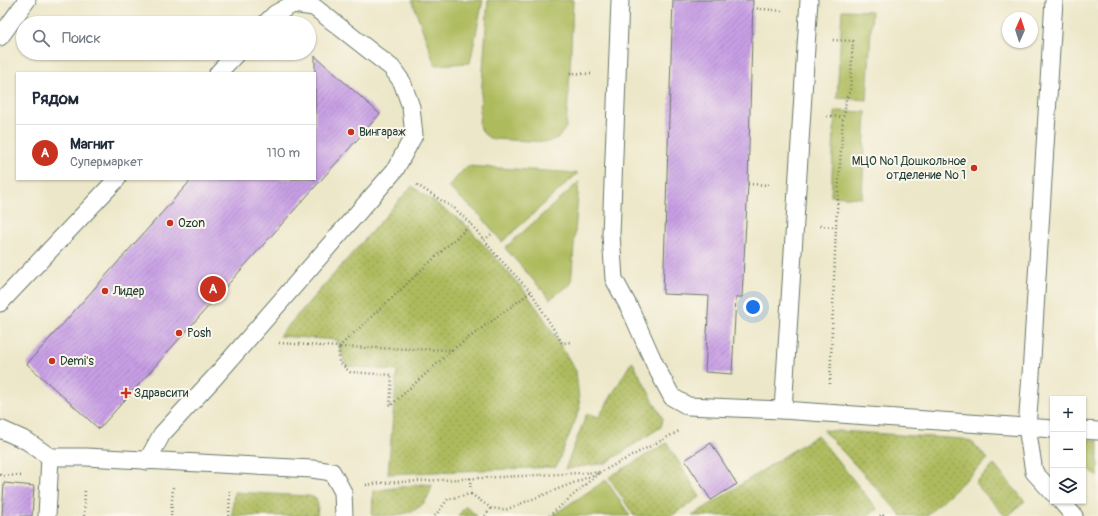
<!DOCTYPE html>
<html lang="ru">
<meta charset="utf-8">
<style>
:root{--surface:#fff;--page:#f6f6f7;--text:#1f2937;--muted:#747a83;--line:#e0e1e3;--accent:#c8321e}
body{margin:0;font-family:Pangolin,sans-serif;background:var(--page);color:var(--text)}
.controls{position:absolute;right:12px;bottom:12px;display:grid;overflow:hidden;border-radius:0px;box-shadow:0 1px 3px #0004}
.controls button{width:36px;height:36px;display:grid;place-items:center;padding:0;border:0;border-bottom:1px solid var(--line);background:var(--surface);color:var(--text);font:20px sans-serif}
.compass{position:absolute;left:1002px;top:12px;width:36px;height:36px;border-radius:50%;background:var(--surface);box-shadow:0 1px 3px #0004;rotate:3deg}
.you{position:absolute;left:753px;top:307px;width:14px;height:14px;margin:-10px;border:3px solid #fff;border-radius:50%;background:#1a73e8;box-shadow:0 0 0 6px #1a73e833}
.badge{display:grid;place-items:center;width:26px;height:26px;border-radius:50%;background:var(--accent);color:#fff;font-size:13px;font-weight:700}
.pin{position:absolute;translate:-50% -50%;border:2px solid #fff;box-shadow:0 1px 4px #0006}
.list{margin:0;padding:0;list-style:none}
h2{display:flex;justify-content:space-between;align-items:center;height:52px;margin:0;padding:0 16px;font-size:17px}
h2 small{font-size:13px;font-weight:400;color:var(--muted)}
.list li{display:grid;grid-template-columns:26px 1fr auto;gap:12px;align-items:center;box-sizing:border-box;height:56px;padding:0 16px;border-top:1px solid var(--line)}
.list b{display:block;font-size:15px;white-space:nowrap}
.list p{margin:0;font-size:13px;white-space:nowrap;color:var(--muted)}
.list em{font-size:13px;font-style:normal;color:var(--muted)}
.icon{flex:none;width:22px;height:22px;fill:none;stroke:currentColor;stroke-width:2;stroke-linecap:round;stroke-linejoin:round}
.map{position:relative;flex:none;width:1098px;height:516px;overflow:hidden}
.search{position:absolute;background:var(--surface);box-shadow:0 1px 3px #0004;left:16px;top:16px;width:300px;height:44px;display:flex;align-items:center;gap:10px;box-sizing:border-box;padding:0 14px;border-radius:22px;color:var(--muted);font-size:15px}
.panel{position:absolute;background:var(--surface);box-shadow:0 1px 3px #0004;left:16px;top:72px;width:300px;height:108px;border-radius:0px}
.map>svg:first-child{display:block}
.grass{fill:url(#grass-dots);stroke:#667c48}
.park{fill:#aebb5d;stroke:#667c48}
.building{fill:url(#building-hatch)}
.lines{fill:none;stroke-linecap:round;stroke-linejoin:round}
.lane-casing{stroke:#677868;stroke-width:19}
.path{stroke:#677868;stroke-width:2.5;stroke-dasharray:1 3;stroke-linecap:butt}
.lane{stroke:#fff;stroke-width:17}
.poi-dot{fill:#c8321e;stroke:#fbf7ec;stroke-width:1.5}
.labels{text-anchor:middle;stroke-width:4;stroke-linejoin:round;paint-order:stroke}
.poi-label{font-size:12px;fill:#1f3d34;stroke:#fbf7ec;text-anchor:start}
</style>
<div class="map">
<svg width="1098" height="516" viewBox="0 0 1098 516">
<defs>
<pattern id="grass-dots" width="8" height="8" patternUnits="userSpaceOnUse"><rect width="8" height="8" fill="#aebb5d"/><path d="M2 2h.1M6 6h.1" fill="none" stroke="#8d994e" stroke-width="1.8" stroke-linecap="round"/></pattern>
<pattern id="building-hatch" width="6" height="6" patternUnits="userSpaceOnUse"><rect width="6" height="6" fill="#c89fe5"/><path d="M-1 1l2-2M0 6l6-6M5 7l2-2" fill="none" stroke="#a283ba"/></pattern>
</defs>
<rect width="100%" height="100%" fill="#fbf7ec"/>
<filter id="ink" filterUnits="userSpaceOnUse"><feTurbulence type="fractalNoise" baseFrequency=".025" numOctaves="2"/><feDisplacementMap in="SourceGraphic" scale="8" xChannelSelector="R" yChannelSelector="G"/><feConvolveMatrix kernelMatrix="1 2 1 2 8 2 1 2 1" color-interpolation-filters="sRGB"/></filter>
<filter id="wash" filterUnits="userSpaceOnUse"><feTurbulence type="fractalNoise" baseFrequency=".012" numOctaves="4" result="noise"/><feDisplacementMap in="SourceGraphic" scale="16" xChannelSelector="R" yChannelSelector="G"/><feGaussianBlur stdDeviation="0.9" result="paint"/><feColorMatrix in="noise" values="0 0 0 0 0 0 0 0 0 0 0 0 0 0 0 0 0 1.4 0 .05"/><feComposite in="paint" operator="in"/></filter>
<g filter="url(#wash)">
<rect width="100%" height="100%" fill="#ede7c9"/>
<!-- grass -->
<g class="grass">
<path d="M412,186L465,224L523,289L542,315L576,371L580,409L556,467L388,474L397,371L346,366L337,340L279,336Z"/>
<path d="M632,361L663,419L661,427L606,463L565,469L587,413L599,417Z"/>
<path d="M823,430L964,439L973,443L988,459L926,516H902Z"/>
<path d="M817,435L877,509L869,516H692Z"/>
<path d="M1083,439L1098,440V478L1083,462Z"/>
<path d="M667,443L700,497L671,516H634L609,477Z"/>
<path d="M994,465L1025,501L1008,516H1005L975,483Z"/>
<path d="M422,484L432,485C426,516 398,516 372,516L373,491Z"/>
<path d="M234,492L309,496L316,498L318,505L317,516H232Z"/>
<path d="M466,506L477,516H458Z"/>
</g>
<!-- park -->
<g class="park">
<path d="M412,0H483L470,63L435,65Z"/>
<path d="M488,0H573L570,73L566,127L559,137L548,142L491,139L484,134L479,125Z"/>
<path d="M842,10L872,11L867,100L837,98Z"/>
<path d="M835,111L866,112L862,198L831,196Z"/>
<path d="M467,166L578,173L502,242L481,216L448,187Z"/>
<path d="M579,182L571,284L550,299L505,248Z"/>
<path d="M606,480L630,516H552L556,513Z"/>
</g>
<g id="blocks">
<!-- building -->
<g class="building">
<path d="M673,0H753L748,184L742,297H736L732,374L705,372L709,296L663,294Z"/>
<path d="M315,56L380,114L99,429L27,364L192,179H315Z"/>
<path d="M711,443L737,484L711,500L685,460Z"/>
<path d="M4,483L34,486L32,516H2Z"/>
</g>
</g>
</g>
<g filter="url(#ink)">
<use href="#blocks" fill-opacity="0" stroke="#677868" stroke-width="1"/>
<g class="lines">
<!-- lane casing -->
<g class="lane-casing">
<g id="lane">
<path d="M620,0L611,234L614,279L631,311L656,367L672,397L688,406L783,410L1053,429"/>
<path d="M0,37L27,0"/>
<path d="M218,73L237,53"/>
<path d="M0,303L117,179"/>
<path d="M783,410L809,0"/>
<path d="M0,429L27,441L50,457"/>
<path d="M1083,430L1098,431"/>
<path d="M147,461L162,434L214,378L395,170L414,135L411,107L402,82L392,68L314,7L293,4L275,14L266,23"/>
<path d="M1053,493L1034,472L1027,427L1031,375L1054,0"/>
<path d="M1061,501L1074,516"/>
<path d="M47,516L50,457H86L312,469L332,472L343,492L344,516"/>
</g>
</g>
<!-- path -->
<g class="path">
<path d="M753,8L783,11"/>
<path d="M570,73L592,74"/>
<path d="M827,116L843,117"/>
<path d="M748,184L772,185"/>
<path d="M417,185L455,209L471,224L496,255L531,292L562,343L572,342"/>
<path d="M820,226L836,227"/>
<path d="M484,240L493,233"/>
<path d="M279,343L339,347L471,224"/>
<path d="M452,350L390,406L392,375L350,372L339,362V347L452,350L531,292"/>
<path d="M830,384L836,227L843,117L845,111L846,99L850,91L853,41L832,40"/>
<path d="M0,475L23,476"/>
<path d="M366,485L380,483L601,472"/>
<path d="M471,494L491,508L505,510L601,472L679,431"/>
<path d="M84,516L85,489"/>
<path d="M171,516L173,487"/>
<path d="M229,516L230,491"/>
<path d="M435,516L448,499L471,494L470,478"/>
<path d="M485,516L491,508"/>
<path d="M549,516L599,473"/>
<path d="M880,516L882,514L884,516"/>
</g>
<!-- lane -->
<use href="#lane" class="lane"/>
</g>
</g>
<!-- markers -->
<g class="poi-dot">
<circle cx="351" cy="132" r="4"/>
<circle cx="974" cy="168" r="4"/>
<circle cx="170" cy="223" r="4"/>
<circle cx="105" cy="291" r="4"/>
<circle cx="179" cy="333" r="4"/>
<circle cx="52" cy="361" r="4"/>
<path d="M124 387h4v4h4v4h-4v4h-4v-4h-4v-4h4z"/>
</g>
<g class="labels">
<!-- poi labels -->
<g class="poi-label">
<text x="359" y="136">Вингараж</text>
<text x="966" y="165" text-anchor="end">МЦО №1 Дошкольное<tspan x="966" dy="14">отделение № 1</tspan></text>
<text x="178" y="227">Ozon</text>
<text x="113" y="295">Лидер</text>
<text x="187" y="337">Posh</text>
<text x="60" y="365">Demi's</text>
<text x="134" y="397">Здравсити</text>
</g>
</g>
</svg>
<div class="controls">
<button>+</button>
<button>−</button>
<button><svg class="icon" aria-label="layers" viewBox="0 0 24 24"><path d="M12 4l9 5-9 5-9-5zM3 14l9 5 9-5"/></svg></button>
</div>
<svg class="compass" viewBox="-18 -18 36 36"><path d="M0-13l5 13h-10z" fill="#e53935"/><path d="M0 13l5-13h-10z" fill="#747a83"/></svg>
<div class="you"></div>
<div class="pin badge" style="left:213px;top:289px">A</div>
<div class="search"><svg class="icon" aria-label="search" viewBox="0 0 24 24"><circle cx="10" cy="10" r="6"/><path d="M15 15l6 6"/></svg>Поиск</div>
<section class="panel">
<h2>Рядом<small></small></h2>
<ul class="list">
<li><span class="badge">A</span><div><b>Магнит</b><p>Супермаркет</p></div><em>110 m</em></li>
</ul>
</section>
</div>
